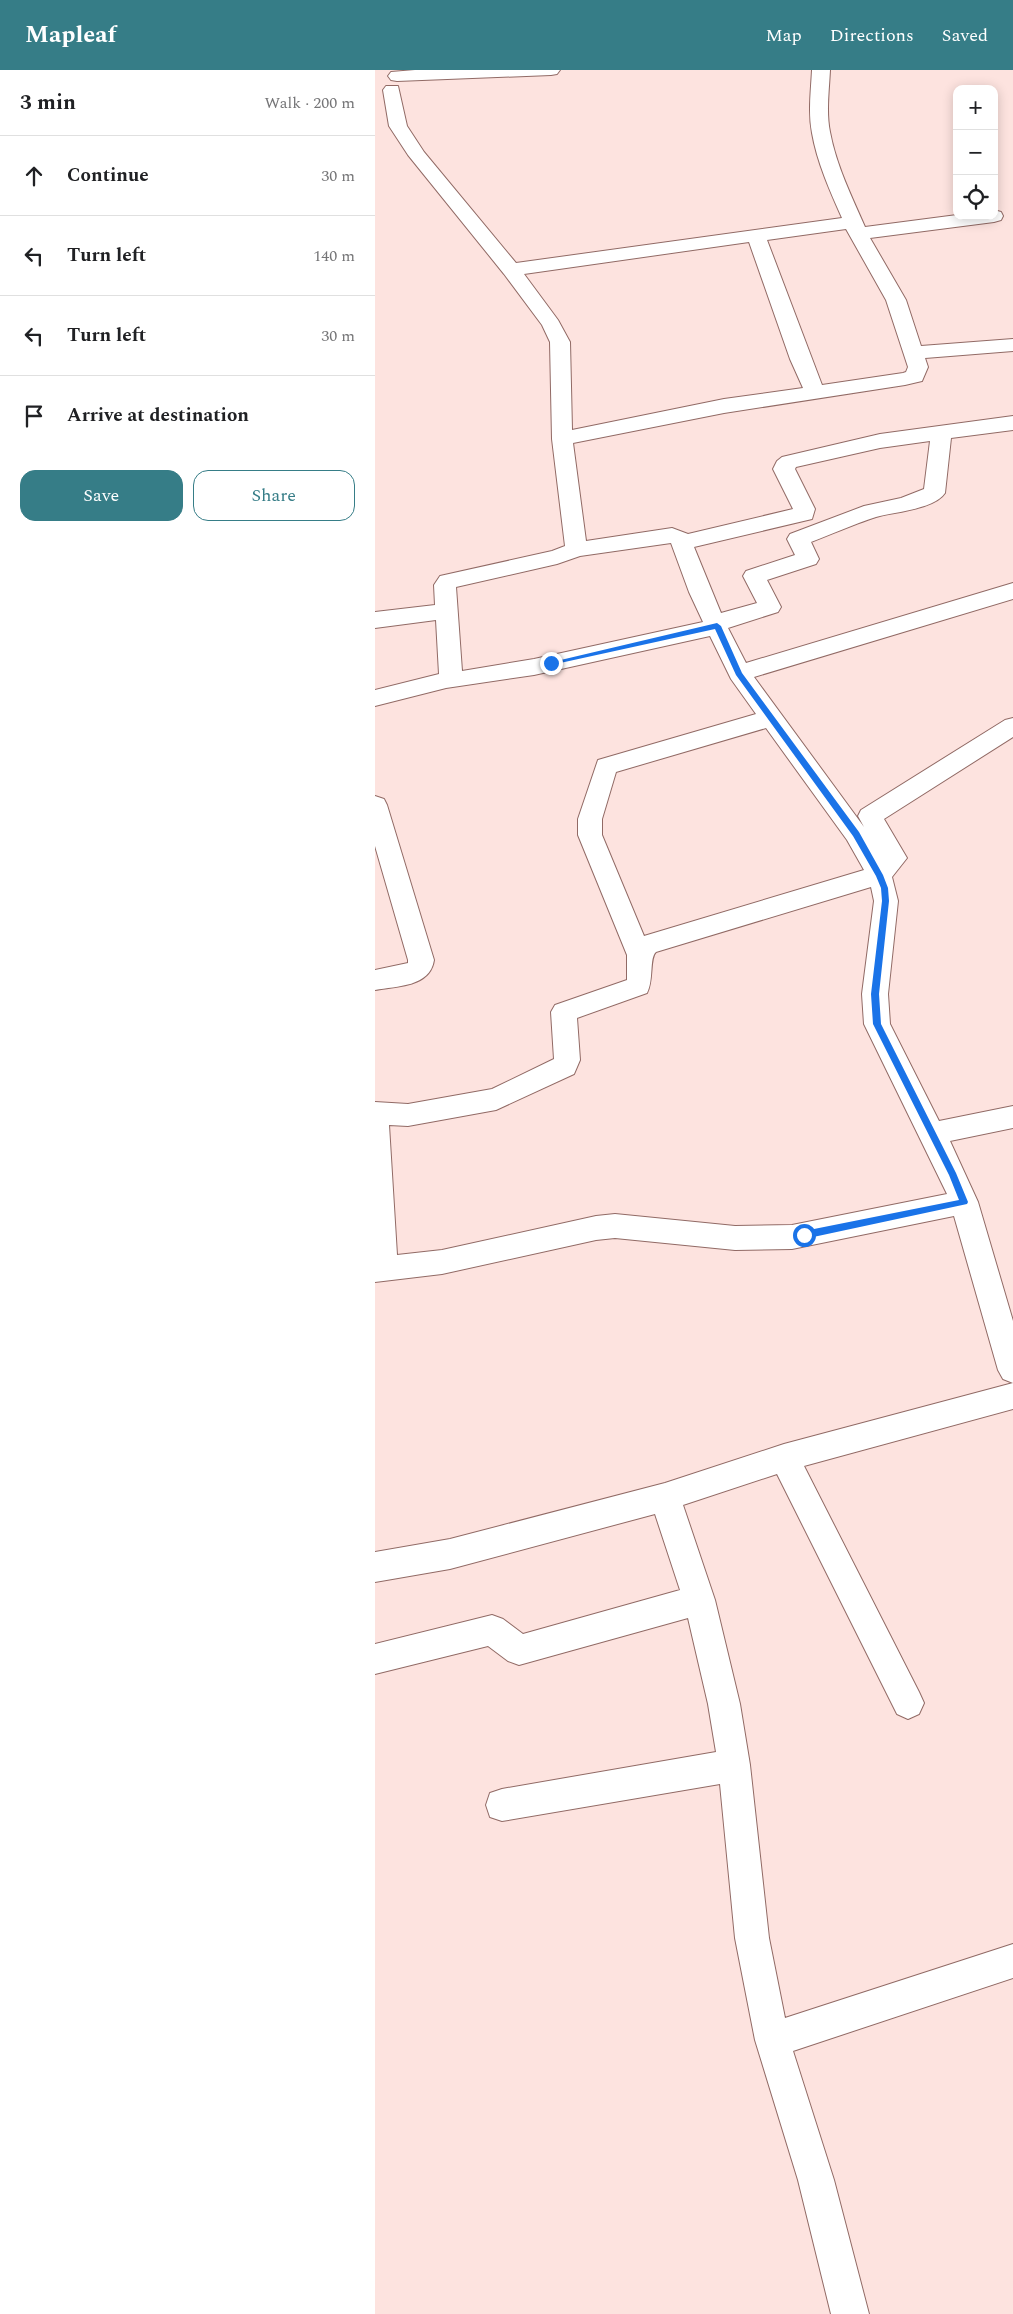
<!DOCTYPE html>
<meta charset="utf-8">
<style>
:root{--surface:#fff;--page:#f2f2f2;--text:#202124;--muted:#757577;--line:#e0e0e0;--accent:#367d87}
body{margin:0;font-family:Spectral,serif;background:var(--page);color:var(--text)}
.controls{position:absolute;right:15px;top:15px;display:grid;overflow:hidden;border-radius:10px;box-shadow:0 2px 12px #0003}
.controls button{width:45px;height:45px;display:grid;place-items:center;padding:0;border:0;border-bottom:1px solid var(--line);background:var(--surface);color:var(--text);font:25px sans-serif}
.stop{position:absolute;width:15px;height:15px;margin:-11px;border:4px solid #1a73e8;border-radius:50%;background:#fff}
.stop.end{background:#1a73e8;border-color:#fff;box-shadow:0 1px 5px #0008}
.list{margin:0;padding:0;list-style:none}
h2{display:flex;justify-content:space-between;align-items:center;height:65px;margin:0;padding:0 20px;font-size:21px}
h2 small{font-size:16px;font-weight:400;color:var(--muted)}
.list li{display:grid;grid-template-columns:32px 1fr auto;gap:15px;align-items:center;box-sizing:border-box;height:80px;padding:0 20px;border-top:1px solid var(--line)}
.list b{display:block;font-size:19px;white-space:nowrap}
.list em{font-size:16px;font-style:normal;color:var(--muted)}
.actions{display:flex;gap:10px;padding:15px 20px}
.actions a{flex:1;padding:11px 0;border:1px solid var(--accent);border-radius:15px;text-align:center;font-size:18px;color:var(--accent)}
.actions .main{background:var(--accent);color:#fff}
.icon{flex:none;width:28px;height:28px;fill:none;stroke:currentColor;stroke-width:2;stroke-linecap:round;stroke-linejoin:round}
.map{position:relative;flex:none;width:638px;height:2244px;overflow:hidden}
header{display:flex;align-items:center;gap:30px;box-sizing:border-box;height:70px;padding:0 25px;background:var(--accent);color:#fff}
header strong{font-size:24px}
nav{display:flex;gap:28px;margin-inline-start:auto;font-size:18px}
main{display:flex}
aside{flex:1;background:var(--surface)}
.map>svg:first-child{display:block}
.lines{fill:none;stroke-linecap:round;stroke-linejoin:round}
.street-casing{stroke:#916a65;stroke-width:2}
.street{fill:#fff;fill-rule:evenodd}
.route{fill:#1a73e8}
</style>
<header>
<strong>Mapleaf</strong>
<nav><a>Map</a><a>Directions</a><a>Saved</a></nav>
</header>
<main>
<aside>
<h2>3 min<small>Walk · 200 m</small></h2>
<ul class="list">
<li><svg class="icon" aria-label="ahead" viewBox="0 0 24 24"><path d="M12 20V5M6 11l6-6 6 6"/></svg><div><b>Continue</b></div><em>30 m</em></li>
<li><svg class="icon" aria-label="left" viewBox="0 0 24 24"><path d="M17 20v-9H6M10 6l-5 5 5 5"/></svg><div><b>Turn left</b></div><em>140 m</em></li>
<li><svg class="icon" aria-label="left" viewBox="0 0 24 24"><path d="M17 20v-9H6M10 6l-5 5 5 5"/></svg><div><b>Turn left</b></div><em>30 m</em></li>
<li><svg class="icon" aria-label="arrive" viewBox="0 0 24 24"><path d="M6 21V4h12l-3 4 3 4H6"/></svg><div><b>Arrive at destination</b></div></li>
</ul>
<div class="actions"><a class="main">Save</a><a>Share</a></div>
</aside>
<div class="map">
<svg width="638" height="2244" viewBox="0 0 638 2244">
<rect width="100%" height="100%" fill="#fde3df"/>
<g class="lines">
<!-- street casing -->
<g class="street-casing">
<g id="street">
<path d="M40,0H185L182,4L176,5L22,11L16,10L13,6L16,2Z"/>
<path d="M437,0H455C454,21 451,42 455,62C461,95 477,127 490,157L582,145L619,146V140L626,142L628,146L626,150L619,152L495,168L531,230L546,276L638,269V281L550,288L553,297L547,311L530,315L349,343L198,373L211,471L297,458L313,464L418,439L398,399L402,391L407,387L505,364L638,346V360L576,368L570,423C560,439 519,442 501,447C479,454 457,464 436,472L444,489L441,494L392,510L406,537L403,542L353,558L371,593L638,513V529L379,607L489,757L483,746L486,740L630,650L638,648V667L509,749L532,788L517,807L523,831L513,924L515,954L564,1051L638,1036V1058L575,1071L603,1132L638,1251V1339L429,1396L544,1622L549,1633L544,1644L533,1649L522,1644L402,1404L308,1435L340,1530L365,1634L375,1695L394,1868L410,1948L638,1874V1908L418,1981L459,2110L494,2244H456L423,2110L380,1970L360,1868L345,1714L127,1751L115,1747L111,1735L115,1723L127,1719L341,1682L333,1634L313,1548L144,1595L133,1591L113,1576L0,1604V1574L117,1545L128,1549L148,1564L305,1520L280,1444L75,1499L0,1512V1482L75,1469L290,1413L409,1374L638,1313L628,1309L623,1300L579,1146L417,1179L360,1180L240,1168L221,1170L67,1204L0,1212V1032L33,1034L117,1019L179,989L176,942L180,935L252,910V885L203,765V749L223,690L381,644L356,609L335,566L159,605L71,618L0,636V620L64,604L61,550L0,558V542L60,535L59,515L65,506L177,481L190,476L177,369L175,272L167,255L129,204L33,85L14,56L8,20L11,16H23L32,56L49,82L141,193L467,148C455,121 442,92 437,63C433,42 436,21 437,0ZM471,159L511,230L533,297L531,302L528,303L447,315L392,170ZM374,172L415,289L428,318L349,329L197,360L195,272L183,250L149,204ZM555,371L549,419L526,428L489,436L415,464L412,469L420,485L371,501L368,506L382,533L346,543L319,477L437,449L440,439L420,399L421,397L505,378ZM296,473L314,522L328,552L159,589L87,601L81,517L182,494L205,486ZM391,658L472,770L489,800L269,866L227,765V749L241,702ZM496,817L499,831L487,924L489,954L572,1124L417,1155L360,1156L240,1144L221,1146L67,1180L22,1185L14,1055L33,1056L121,1040L199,1004L205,990L202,948L272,923C279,910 274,888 281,882Z"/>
<path d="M0,726L9,729L12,735L59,890C55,917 22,916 0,920V900L33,893V890L0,776Z"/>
</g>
</g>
<!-- street -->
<use href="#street" class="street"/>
</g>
<!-- route -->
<path class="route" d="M342,553L346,556L367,603L484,762L508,805L513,818L514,831L504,924L506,954L581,1103L593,1132L592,1134L429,1169L425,1165L429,1161L584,1130L574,1105L498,954L496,924L507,831L506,818L501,806L478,766L361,605L340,559L176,595L173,593Z"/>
</svg>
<div class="controls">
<button>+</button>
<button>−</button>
<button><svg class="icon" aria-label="locate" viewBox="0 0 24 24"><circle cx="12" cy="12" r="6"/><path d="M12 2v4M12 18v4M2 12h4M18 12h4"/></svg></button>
</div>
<div class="stop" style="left:429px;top:1165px"></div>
<div class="stop end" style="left:176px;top:593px"></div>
</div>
</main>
